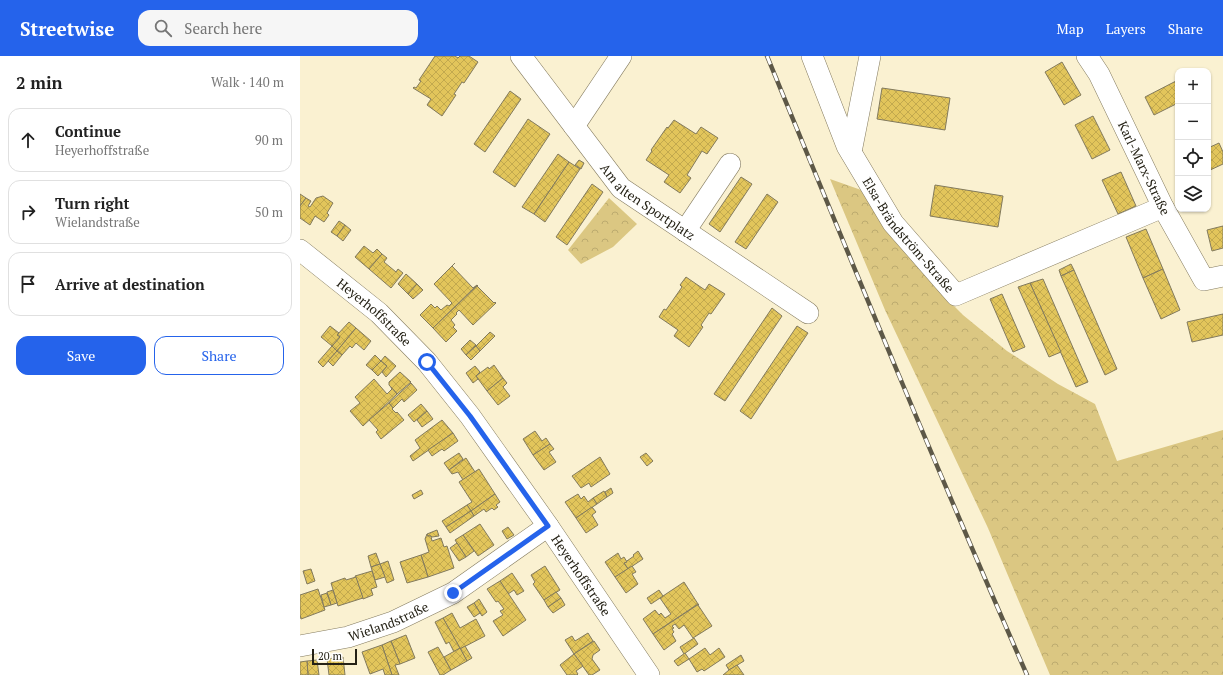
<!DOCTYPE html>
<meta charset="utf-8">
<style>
:root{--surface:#fff;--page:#f6f6f6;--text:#222;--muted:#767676;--line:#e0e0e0;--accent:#2563eb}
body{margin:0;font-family:"PT Serif",serif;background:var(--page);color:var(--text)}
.controls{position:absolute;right:12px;top:12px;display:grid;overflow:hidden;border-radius:8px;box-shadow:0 1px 3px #0004}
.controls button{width:36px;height:36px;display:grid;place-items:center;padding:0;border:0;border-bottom:1px solid var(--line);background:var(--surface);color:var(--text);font:20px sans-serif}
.scale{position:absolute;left:12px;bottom:10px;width:45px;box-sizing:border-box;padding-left:4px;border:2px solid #242115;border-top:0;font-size:11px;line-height:14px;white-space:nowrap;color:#242115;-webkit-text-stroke:3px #fff;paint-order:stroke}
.stop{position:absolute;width:12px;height:12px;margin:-9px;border:3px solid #2563eb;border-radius:50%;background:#fff}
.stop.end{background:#2563eb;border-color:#fff;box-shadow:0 1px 4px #0008}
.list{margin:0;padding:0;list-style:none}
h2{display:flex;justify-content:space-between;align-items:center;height:52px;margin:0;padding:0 16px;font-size:17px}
h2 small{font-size:13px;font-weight:400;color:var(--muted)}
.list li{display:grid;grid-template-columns:26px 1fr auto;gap:12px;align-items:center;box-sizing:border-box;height:64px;margin:0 8px 8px;padding:0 8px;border:1px solid var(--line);border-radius:12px}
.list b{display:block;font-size:15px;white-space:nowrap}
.list p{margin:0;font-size:13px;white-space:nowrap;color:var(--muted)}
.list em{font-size:13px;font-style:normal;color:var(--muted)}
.actions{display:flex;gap:8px;padding:12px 16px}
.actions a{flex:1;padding:9px 0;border:1px solid var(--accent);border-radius:12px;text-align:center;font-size:14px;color:var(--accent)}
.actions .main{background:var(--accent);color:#fff}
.icon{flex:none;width:22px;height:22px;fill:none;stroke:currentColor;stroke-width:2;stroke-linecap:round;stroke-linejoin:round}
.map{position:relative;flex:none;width:923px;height:619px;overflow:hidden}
header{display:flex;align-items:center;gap:24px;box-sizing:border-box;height:56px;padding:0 20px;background:var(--accent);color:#fff}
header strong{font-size:19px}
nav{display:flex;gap:22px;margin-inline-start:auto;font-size:14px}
.search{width:280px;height:36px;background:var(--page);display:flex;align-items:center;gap:10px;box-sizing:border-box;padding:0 14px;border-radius:12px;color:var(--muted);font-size:15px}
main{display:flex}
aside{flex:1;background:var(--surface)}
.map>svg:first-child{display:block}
.forest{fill:url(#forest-crowns)}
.building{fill:url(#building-cross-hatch);stroke:#827a5d}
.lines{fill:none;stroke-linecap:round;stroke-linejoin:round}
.minor-casing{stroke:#857c60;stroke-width:22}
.minor{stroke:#fff;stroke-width:21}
.rail-casing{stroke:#5d5847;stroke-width:4.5}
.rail{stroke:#fff;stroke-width:3;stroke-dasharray:9;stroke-linecap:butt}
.route{stroke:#2563eb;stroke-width:5}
.labels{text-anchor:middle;stroke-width:3.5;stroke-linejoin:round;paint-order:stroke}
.street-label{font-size:13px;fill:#242115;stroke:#fff}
</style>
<header>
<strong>Streetwise</strong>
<div class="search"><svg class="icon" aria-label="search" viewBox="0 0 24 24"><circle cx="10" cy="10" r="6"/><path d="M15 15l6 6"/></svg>Search here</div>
<nav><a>Map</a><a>Layers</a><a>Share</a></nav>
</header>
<main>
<aside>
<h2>2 min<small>Walk · 140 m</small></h2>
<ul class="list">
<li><svg class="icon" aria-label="ahead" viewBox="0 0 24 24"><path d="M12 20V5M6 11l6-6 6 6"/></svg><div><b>Continue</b><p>Heyerhoffstraße</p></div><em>90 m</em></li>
<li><svg class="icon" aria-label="right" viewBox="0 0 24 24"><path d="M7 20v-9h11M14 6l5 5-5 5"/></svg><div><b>Turn right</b><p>Wielandstraße</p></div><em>50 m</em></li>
<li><svg class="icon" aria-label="arrive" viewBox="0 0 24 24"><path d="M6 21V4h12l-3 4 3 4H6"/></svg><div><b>Arrive at destination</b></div></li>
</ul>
<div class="actions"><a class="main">Save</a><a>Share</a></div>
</aside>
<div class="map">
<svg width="923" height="619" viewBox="0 0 923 619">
<defs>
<pattern id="forest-crowns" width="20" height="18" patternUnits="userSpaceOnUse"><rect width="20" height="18" fill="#dbc782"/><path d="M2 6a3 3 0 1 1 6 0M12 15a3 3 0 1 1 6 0" fill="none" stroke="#bcab6f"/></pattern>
<pattern id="building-cross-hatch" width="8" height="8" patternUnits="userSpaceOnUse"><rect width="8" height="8" fill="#e2c55b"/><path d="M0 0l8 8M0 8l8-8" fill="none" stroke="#c2a94e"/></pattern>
</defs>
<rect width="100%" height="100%" fill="#faf1d1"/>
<!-- forest -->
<g class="forest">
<path d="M530,123L564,135L591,177L636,232L663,259L707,295L758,328L795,348L817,405L923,374V619H750L688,472L585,254Z"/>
<path d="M309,142L337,168L313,191L281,208L268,194Z"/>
</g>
<!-- building -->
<g class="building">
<path d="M135,0H155L158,2L160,0H169L178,6L164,27L162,26L154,38L156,39L142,60L127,49L131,43L113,32L114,31L116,32L121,25L119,24Z"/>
<path d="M762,6L781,39L764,49L745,16Z"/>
<path d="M878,24V47L854,59L845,41Z"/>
<path d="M582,32L650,42L645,74L577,63Z"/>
<path d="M210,35L221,43L185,96L174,88Z"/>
<path d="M793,60L810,94L792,103L775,69Z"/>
<path d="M228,63L250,78L215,131L193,116Z"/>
<path d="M374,64L396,78L401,71L418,82L407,98L402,95L387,119L391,122L380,137L364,126L369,119L346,104L352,95L351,94L367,71L368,72Z"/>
<path d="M919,87L923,96V108L908,115V92Z"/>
<path d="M258,98L269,106L234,158L222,151Z"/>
<path d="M279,104L284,107L281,113L275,109Z"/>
<path d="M269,106L280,113L245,166L234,158Z"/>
<path d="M821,116L836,150L818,158L802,124Z"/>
<path d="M441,121L452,128L420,176L409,168Z"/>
<path d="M292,128L303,136L267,189L256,181Z"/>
<path d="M635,129L703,140L698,171L630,160Z"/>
<path d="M0,138L6,142L0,150Z"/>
<path d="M467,138L478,146L446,193L435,186Z"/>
<path d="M23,140L33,147L27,157L29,159L24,166L15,160L10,169L0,162V150L6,142L11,145L8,150L10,151L16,142Z"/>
<path d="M39,165L45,169L37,180L31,176Z"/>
<path d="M45,169L51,174L43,185L37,180Z"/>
<path d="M923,170V192L912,195L907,174Z"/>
<path d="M846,173L863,213L843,222L826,181Z"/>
<path d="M64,190L73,197L77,193L82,198L69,213L55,201Z"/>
<path d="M82,198L87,202L84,206L96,216L98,213L103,217L91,232L69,213Z"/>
<path d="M155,207L152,210L173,232L177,229L133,272L120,259L131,248L135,252L137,250L141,254L147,249L149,250L152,247L134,228Z"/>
<path d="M771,208L774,214L761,220L759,214Z"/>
<path d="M863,213L880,254L861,263L843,222Z"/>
<path d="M774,214L817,313L805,319L761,220Z"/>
<path d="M106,218L117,228L108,238L98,228Z"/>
<path d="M386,221L405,234L409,228L425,238L411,258L409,257L401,269L403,271L389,291L374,280L378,274L359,261L364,253L366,254L382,231L380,229Z"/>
<path d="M743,223L788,326L776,331L730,227Z"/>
<path d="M730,227L761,296L749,301L718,231Z"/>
<path d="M117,228L123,234L113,243L108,238Z"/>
<path d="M178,229L177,230L194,247L195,246L196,247L173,269L159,254L156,257L157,258L151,264L155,269L153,271L157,275L146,286L133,272Z"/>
<path d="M702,238L725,291L713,296L690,243Z"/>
<path d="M472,252L482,260L425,345L414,338Z"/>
<path d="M923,258V279L892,286L887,266Z"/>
<path d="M49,266L56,272L37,295L32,290L40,281L37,279Z"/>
<path d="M30,270L39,277L37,279L40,281L32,290L21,281Z"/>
<path d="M497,270L508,277L451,363L440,355Z"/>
<path d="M56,272L71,285L64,294L56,287L52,292L50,290L42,299L37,295Z"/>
<path d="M190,276L195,280L180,295L176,290Z"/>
<path d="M170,284L176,289L166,299L161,293Z"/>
<path d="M32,290L37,295L23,311L18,306Z"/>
<path d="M176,290L180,295L171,304L166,299Z"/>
<path d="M37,295L42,299L33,310L28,305Z"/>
<path d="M75,299L81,305L72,314L66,309Z"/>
<path d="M85,300L96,310L86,321L82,316L87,310L81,305Z"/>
<path d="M81,305L87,310L78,320L72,314Z"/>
<path d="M194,309L203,322L187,335L176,320L188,311L189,313Z"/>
<path d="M175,310L180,316L176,320L178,323L173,327L166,317Z"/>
<path d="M100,316L111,326L97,338L89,329V326Z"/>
<path d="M203,322L207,327L203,331L210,340L198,349L187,335Z"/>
<path d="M74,323L87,338L92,333L91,331L97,338L63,370L50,355L60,347L55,341Z"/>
<path d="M111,327L117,334L104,346L102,343L93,352L89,347Z"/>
<path d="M89,347L93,352L94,351L92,353L96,357L97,356L104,364L81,383L76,376L78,374L69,364Z"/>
<path d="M121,348L127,355L114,366L108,359Z"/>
<path d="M127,355L133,363L122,371L117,364Z"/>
<path d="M142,364L153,377L113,405L110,400L120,392L115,384Z"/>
<path d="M235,375L242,385L246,382L250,388L233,399L223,383Z"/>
<path d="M153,377L158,385L144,395L142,393L132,400L128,394Z"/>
<path d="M250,388L254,393L249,396L256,406L244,414L233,399Z"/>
<path d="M159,397L163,403L149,414L144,407Z"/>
<path d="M346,397L353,405L347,410L340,401Z"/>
<path d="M300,401L310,418L291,431L289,427L281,432L272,420Z"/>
<path d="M166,402L175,416L163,424L158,416L152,418L149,414Z"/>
<path d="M179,413L195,438L171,455L167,449L172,446L159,426Z"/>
<path d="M311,432L313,437L307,441L305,436Z"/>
<path d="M121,434L123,438L114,443L112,439Z"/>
<path d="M304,435L307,441L297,448L293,442Z"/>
<path d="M195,438L200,446L196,449L198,451L194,454L192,452L186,456L184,453L174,460L171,455Z"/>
<path d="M278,438L281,443L284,440L288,446L293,442L297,448L276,462L265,446Z"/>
<path d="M167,449L171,455L146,471L142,465Z"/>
<path d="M292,451L296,456L292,459L298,469L286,477L276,462Z"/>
<path d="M171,455L174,460L150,477L146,471Z"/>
<path d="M180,468L194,489L178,500L163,479Z"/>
<path d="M208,471L214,479L207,483L202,475Z"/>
<path d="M137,474L139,480L132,481L131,480H128L127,478Z"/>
<path d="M127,478L128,480H131L132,485L141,482L144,491L147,490L154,512L128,521L121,499L129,496L125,483Z"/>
<path d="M163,479L174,495L166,501L155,484Z"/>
<path d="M157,487L166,501L159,505L150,492Z"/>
<path d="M338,495L343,503L328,513L324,507L334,500L333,499Z"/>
<path d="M76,497L80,508L71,511L68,500Z"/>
<path d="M318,497L321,503L324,501L327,506L324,507L328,513L315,521L305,506Z"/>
<path d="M121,499L128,521L107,527L100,506Z"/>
<path d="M88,505L94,524L87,527L80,508Z"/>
<path d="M80,508L85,521L75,524L71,511Z"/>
<path d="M245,510L260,534L244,544L233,528L235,526L231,519Z"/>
<path d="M332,510L336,516L332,518L338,528L326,537L315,521Z"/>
<path d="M11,513L15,525L7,528L3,515Z"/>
<path d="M72,515L77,531L71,533L73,539L63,543L55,520Z"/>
<path d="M212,517L224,535L217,539L214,534L208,538L200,525Z"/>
<path d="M56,521L63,542L38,550L31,527L45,522L46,524Z"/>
<path d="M200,525L226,564L203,580L193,565L203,559L200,555L204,553L198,545L196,546L187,533Z"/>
<path d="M384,526L398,548L353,578L343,563L355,554L359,559L361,557L365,562L371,558L360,542Z"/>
<path d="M18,533L25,554L1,563L0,559V539Z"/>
<path d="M33,534L37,547L31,549L27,536Z"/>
<path d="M359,534L363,540L351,548L347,542Z"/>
<path d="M256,536L261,542L248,551L244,544Z"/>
<path d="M27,537L31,549L24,551L21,539Z"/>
<path d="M261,542L265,549L253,557L248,551Z"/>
<path d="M179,543L187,556L182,560L174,547Z"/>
<path d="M174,547L180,557L174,561L167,551Z"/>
<path d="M399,548L398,549L412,570L393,582L384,569L379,573L375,568L372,570L374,572L372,573L374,576L372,578L376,585L364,594L353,578Z"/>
<path d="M152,557L160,572L176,563L185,580L160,593L143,562Z"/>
<path d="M143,562L160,592L154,596L149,586L146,588L135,566Z"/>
<path d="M288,577L293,585L274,598L265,584L272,580L275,585Z"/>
<path d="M106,579L115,602L100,608L91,585Z"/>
<path d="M394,582L398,588L384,598L380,591Z"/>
<path d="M91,585L100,608L95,609L99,619H92L82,589Z"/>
<path d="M294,585L300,594L293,599L292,603L300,614L292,619H289L274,598Z"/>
<path d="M82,589L92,619H85L83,613L70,618L62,596Z"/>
<path d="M165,590L172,602L167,605L160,593Z"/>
<path d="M138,591L151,614L143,619H140L128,596Z"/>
<path d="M160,592L167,605L151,614L144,601Z"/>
<path d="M405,592L410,599L419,592L425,601L404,615L402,613L397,616L389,603Z"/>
<path d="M385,597L389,603L378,610L374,605Z"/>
<path d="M274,598L283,610L276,615L278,618L277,619H267L260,609Z"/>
<path d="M441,599L444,605L429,614L426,609Z"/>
<path d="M43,601L45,619H29L27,603Z"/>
<path d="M17,604L19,619H8L7,605Z"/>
<path d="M7,605L8,619H0V606Z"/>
<path d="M437,609L444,619H423L429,614Z"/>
</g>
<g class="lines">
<!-- minor casing -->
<g class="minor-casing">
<g id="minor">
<path id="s1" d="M221,0L321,132L508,257"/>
<path id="s2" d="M512,0L547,90L593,167L656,239L863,151"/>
<path id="s3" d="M787,0L799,18L863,151L904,224L923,220"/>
<path d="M274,70L321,0"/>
<path d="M551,96L570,0"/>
<path d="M385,175L430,108"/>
<path id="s4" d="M0,194L79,257L127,306L170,360L248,470L349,619"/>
<path id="s5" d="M0,590L48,581L93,566L153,537L248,470"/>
</g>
</g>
<!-- minor -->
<use href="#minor" class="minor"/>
<!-- rail casing -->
<g class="rail-casing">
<path id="rail" d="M467,0C552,207 637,414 727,619"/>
</g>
<!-- rail -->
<use href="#rail" class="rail"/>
</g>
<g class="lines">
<!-- route -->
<path class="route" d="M127,306L170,360L248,470L153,537"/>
</g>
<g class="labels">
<!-- street labels -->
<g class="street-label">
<text dy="5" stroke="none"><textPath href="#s3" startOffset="126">Karl-Marx-Straße</textPath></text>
<text dy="5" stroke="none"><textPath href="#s1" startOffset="195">Am alten Sportplatz</textPath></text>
<text dy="5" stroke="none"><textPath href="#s2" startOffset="205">Elsa-Brändström-Straße</textPath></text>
<text dy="5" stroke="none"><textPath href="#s4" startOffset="97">Heyerhoffstraße</textPath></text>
<text dy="5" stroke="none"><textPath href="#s4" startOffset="433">Heyerhoffstraße</textPath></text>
<text dy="5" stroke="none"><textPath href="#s5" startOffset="92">Wielandstraße</textPath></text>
</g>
</g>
</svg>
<div class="controls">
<button>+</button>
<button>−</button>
<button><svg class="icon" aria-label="locate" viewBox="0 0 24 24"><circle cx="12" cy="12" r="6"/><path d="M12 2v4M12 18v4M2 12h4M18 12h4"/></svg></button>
<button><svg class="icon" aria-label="layers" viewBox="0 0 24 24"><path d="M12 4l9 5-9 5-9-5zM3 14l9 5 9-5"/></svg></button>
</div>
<div class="scale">20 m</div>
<div class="stop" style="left:127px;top:306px"></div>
<div class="stop end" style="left:153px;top:537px"></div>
</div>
</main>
